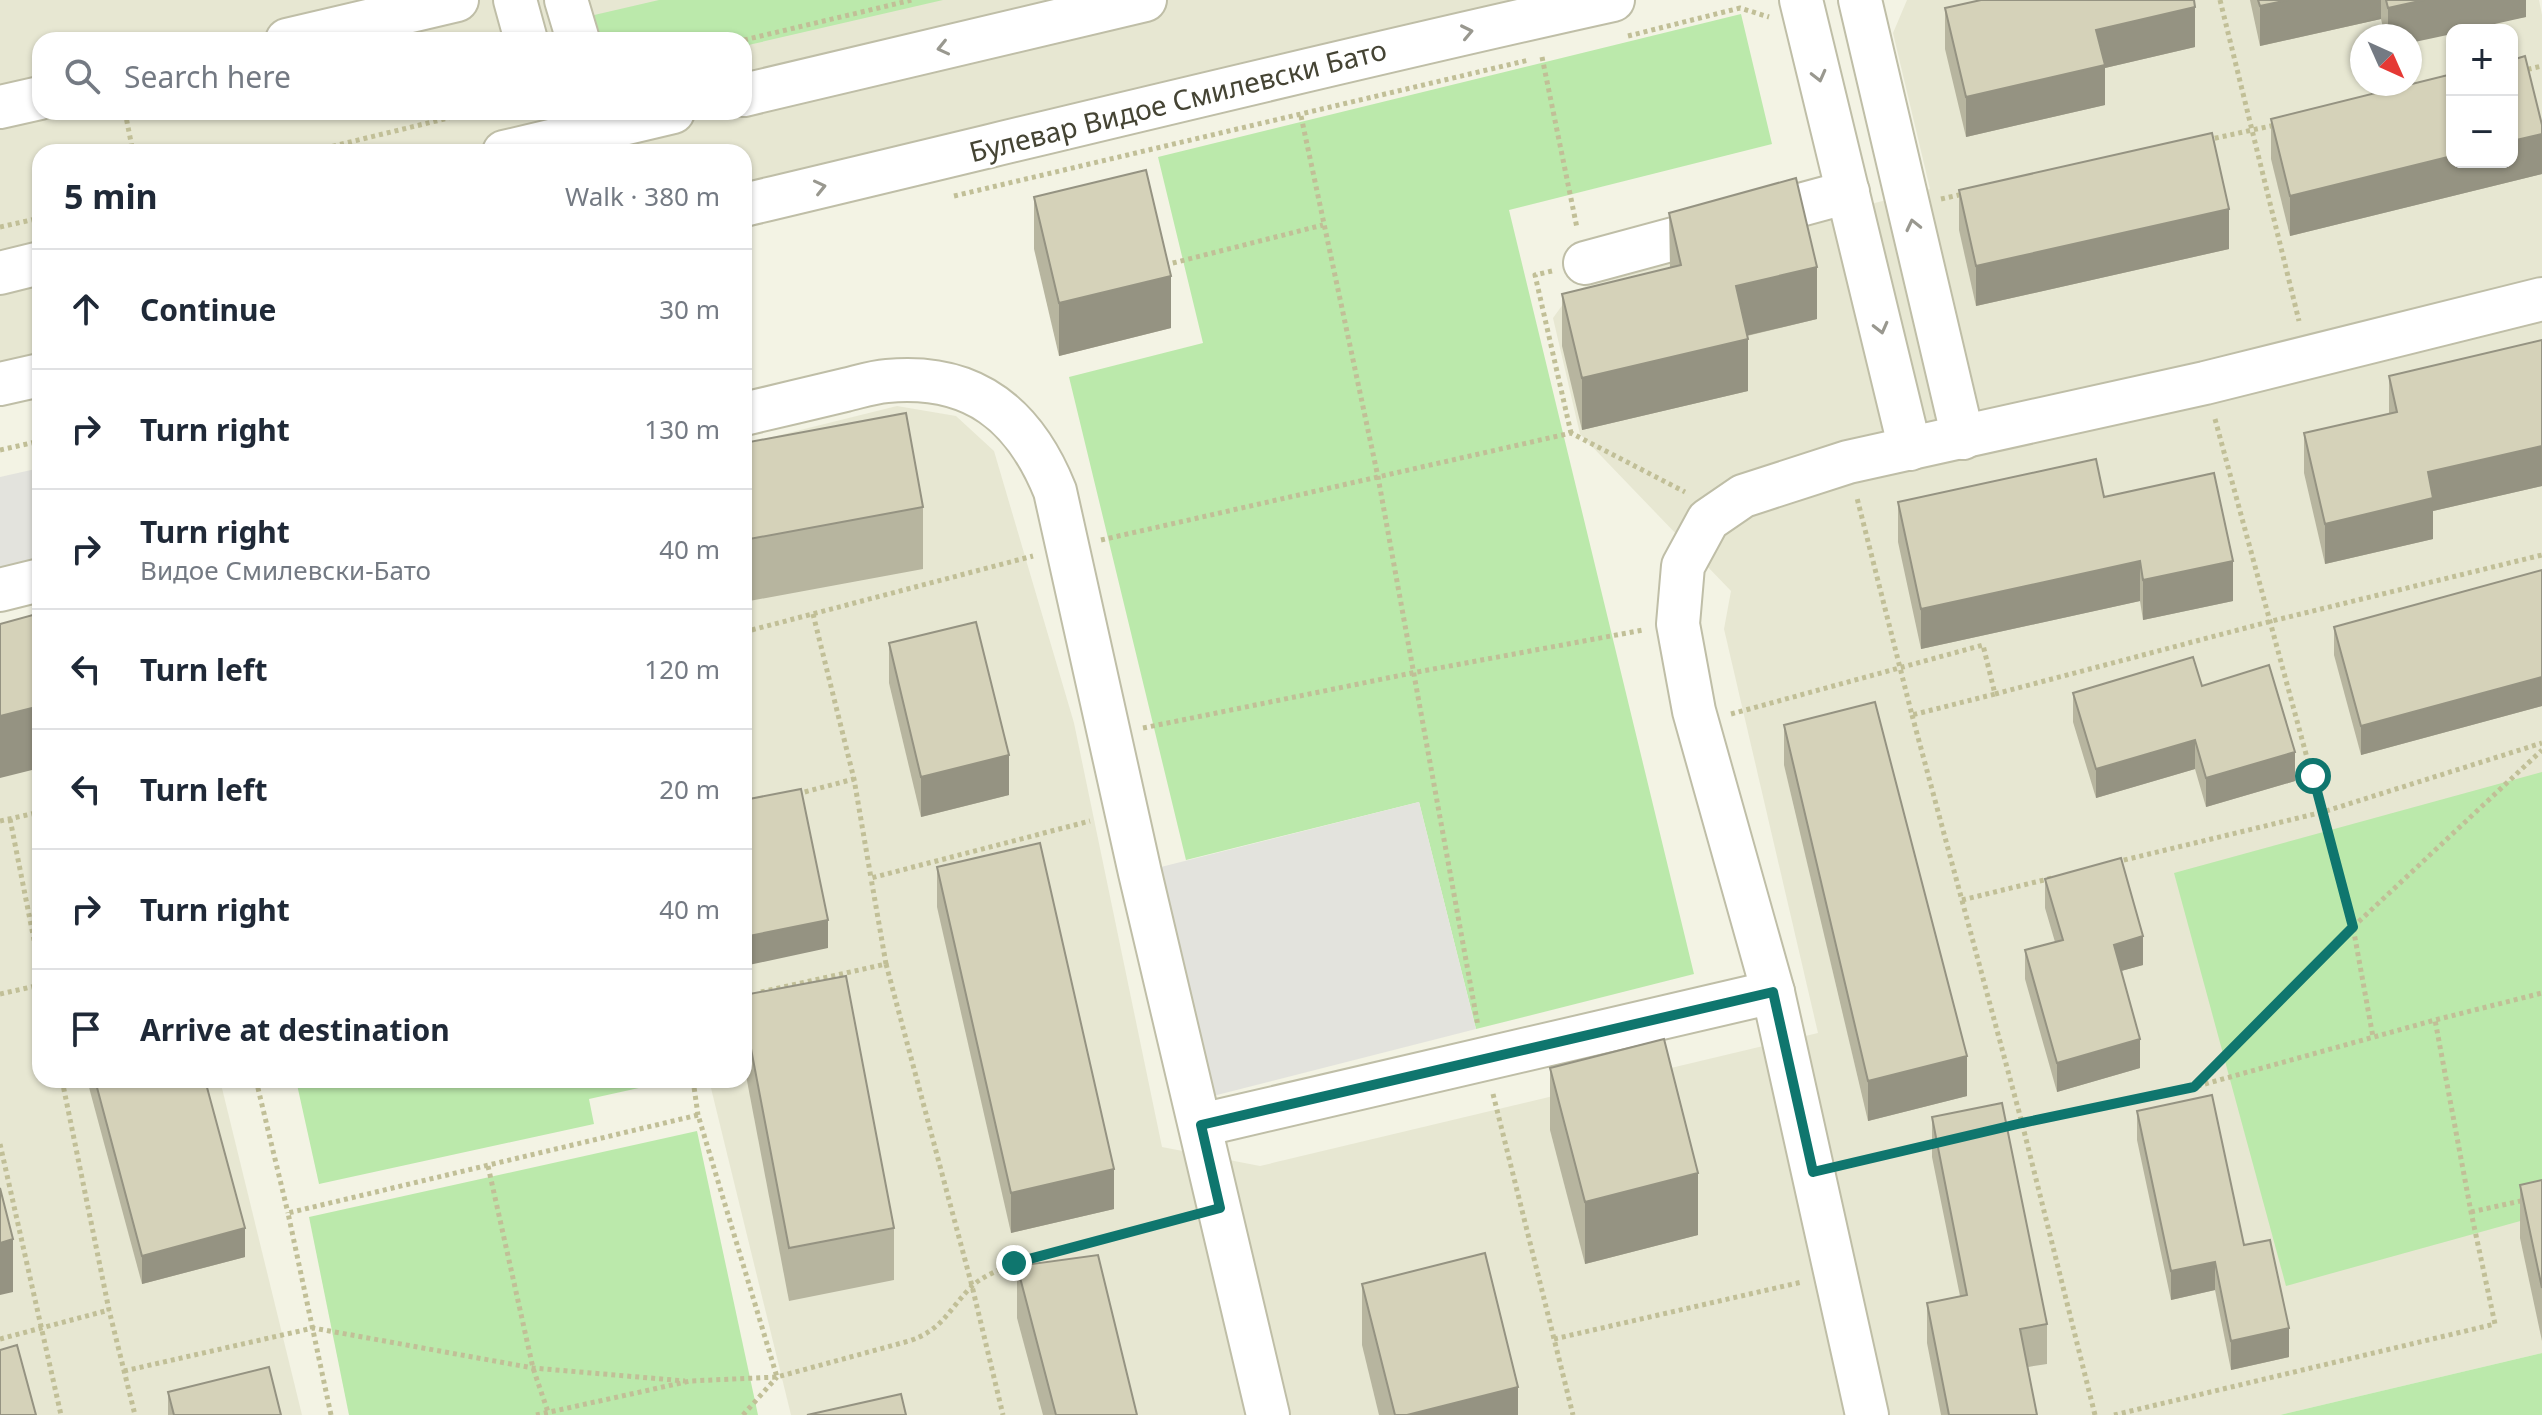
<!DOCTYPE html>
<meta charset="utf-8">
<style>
:root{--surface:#fff;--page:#f2f2f3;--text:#1f2937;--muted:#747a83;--line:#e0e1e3}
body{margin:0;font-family:"Noto Sans",sans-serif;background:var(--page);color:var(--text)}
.controls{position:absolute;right:24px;top:24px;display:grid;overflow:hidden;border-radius:16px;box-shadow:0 2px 6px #0004}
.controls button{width:72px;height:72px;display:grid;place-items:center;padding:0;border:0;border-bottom:2px solid var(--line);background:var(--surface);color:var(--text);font:40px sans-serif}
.compass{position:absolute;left:2350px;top:24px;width:72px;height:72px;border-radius:50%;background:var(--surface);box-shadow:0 2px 6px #0004;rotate:135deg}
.stop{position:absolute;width:24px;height:24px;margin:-18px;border:6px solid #0f766e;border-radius:50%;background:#fff}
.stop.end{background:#0f766e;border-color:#fff;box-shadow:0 2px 8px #0008}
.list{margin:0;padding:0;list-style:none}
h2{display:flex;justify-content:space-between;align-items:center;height:104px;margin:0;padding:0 32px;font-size:34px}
h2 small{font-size:26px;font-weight:400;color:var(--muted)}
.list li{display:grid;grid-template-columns:52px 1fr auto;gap:24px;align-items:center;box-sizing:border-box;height:120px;padding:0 32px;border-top:2px solid var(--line)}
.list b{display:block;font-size:30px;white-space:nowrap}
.list p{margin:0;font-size:26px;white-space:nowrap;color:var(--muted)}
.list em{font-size:26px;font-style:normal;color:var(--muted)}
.icon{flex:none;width:44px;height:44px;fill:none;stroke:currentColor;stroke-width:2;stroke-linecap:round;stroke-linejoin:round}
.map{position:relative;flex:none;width:2542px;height:1415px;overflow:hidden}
.search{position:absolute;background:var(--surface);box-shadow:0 2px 6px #0004;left:32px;top:32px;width:720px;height:88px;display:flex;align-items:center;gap:20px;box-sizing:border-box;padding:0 28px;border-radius:24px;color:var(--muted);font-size:30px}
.panel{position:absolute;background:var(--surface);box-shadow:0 2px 6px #0004;left:32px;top:144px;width:720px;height:944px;border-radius:24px}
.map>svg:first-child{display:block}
.residential{fill:#e7e7d2;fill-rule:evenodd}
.green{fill:#bbe9ab}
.parking{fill:#e3e3dd}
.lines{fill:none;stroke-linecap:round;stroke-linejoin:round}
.minor-casing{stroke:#bfbea7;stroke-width:46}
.path{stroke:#c1bf97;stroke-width:5;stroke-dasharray:4 4;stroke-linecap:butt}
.minor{stroke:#fff;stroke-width:42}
.wall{fill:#b7b59f}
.shaded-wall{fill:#959382}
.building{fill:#d5d2b9;stroke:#959382;stroke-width:2}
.oneway{stroke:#99988f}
.route{stroke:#0f766e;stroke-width:10}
.labels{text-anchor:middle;stroke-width:6;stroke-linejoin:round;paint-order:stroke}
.street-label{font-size:28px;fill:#454434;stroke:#fff}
</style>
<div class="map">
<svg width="2542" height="1415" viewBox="0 0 2542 1415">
<rect width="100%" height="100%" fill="#f3f3e4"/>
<!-- residential -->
<g class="residential">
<path d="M0,0H1613L744,205V152H40V375L0,384ZM40,40H744V112H40Z"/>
<path d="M1907,0H2539L2542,15V1353L2280,1415H791L709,1080H744V444L897,406L956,416L994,451L1074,723L1162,1147L1260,1166L1818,1033L1724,629L1731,591L1580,434L1553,318L1569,296L1614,269L1930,189L1893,33ZM2452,30H2512V162H2452ZM2362,36H2410V84H2362Z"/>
<path d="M40,619V1080H220L302,1415H0V629Z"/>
</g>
<!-- green -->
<g class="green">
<path d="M659,0H943L744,46V40H588L590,16Z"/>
<path d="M1741,14L1772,144L1509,210L1694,974L1476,1029L1419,802L1186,860L1069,377L1203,343L1158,157Z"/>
<path d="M2542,772V1215L2286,1286L2174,873Z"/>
<path d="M296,1080H675L589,1099L594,1124L319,1184Z"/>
<path d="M697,1131L758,1415H349L309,1217Z"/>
<path d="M2542,1353V1415H2280Z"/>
</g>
<!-- parking -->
<g class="parking">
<path d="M40,468V558L0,568V477Z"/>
<path d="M1419,802L1476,1029L1209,1097L1153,869Z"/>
</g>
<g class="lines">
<!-- minor casing -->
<g class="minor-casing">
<g id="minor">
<path d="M515,0L526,40"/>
<path d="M566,0L578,40"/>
<path d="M1801,0L1910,449"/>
<path d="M1860,0L1963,438"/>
<path d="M287,40L457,0"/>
<path d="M744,95L1145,0"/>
<path d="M0,107L40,98"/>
<path d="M504,152L673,112"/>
<path d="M744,205C1034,136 1323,64 1613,0"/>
<path d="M1585,263L1848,192"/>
<path d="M0,273L40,263"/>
<path d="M0,384L40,375"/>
<path d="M744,414C778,406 811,398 845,390C858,387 873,382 887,381C973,373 1024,414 1055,491L1140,873L1268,1415"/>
<path d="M0,590L40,580"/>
<path d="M1201,1125L1773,992"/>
<path d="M1867,1415L1773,992L1694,711L1678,624L1683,566L1708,520L1743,496L1848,462L2205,383L2542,299"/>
</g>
</g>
<!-- path -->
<g class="path">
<path d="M2220,0L2299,321"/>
<path d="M1628,36L1740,8L1769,17"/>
<path d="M744,40L912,0"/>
<path d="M1542,57L1577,228"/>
<path d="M2512,73L2542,66"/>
<path d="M125,112L133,152"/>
<path d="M1301,116L1378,477L1478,1026"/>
<path d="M2207,140L2275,125"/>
<path d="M309,152L473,112"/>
<path d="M954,196L1529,60"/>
<path d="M1941,199L1963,194"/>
<path d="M0,227L40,218"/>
<path d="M1165,265L1323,225"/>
<path d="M1552,271L1535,275L1571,433"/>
<path d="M2215,419L2353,927L2373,1037"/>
<path d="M0,450L40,441"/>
<path d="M1101,540L1571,433L1685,492"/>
<path d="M813,614L854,779L871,878L1090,821"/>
<path d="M744,632L1033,556"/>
<path d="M1995,694L2272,621L2542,555"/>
<path d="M1731,714L1983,645L1995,694L1912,715L1857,498"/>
<path d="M1912,715L2022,1123L2001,1128"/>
<path d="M1143,728L1412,673L1643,630"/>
<path d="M797,794L854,779"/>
<path d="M10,819L40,970"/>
<path d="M0,821L40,812"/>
<path d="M2116,862L2323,812L2542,743"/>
<path d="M1962,900L2052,878"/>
<path d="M886,964L972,1286L1003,1415"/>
<path d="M761,992L886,964L871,878"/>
<path d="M0,994L40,985"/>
<path d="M62,1080L109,1310L135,1415"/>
<path d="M256,1080L288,1213"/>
<path d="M693,1080L698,1115"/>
<path d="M2195,1086L2353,927L2542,750"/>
<path d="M1493,1094L1573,1415"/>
<path d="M0,1144L61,1415"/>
<path d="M1849,1163L1937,1143"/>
<path d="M488,1166L533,1368L548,1412"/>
<path d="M2471,1212L2525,1200"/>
<path d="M0,1339L109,1310"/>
<path d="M1554,1339L1802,1282"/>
<path d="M124,1371L313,1328L533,1368L685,1381"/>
<path d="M331,1415L288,1213L698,1115L777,1377"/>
<path d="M536,1415L690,1381L777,1377L909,1341C942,1330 948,1311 970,1288C982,1276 999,1270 1014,1263L1184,1218"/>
<path d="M743,1415L777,1377"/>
<path d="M2095,1415L2022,1123L2194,1087L2435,1020L2542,993"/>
<path d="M2114,1415L2495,1324L2471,1212L2435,1020"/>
</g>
<!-- minor -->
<use href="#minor" class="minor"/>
</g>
<!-- wall -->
<g class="wall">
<path d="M2250,0H2526V17L2410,36H2385L2381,19L2260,46Z"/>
<path d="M1945,8L2195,47L2105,68V105L1966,137L1945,49Z"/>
<path d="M2271,119L2542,125V174L2290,236L2271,159Z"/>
<path d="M1959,190L2229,249L1976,306L1959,230Z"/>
<path d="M1034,197L1171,328L1059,356L1034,249Z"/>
<path d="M1669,213L1817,319L1747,336L1748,391L1582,430L1562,346V294L1670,268Z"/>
<path d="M2542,340V486L2433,511V539L2325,564L2304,473V433L2389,414V376Z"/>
<path d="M744,443L923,507V569L744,602Z"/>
<path d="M2104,497L2233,601L2143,620L2140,601L1921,649L1898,542V502Z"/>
<path d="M2542,570V706L2361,755L2334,655V627Z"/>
<path d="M889,643L1009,795L921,817L889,683Z"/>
<path d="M2202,686L2295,781L2206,807L2195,769L2096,798L2073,722V693Z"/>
<path d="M1784,725L1967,1096L1868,1121L1784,765Z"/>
<path d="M937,867L1114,1209L1011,1233L937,907Z"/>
<path d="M2045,879L2143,965L2121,971L2140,1068L2057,1092L2025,979V950L2055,942L2045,908Z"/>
<path d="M744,995L894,1228V1280L789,1301L744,1065Z"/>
<path d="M1550,1068L1698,1235L1585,1264L1550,1130Z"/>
<path d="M87,1080H205L245,1257L142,1284Z"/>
<path d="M2137,1111L2244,1245L2289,1357L2231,1370L2215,1290L2171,1300L2137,1140Z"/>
<path d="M1932,1117L2047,1324V1364L2028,1367L2037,1415H1941L1927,1343V1303L1960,1296L1932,1157Z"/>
<path d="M2542,1180V1341L2520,1238V1185Z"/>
<path d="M1017,1266L1137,1415H1043L1017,1318Z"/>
<path d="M1362,1284L1518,1415H1379L1362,1345Z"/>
<path d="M168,1392L281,1415H168Z"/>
</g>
<!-- shaded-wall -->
<g class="shaded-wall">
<path d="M2288,0H2381V19L2260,46V6Z"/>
<path d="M2424,0H2526V17L2468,30H2452V34L2410,43V36H2388V8Z"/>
<path d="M2195,7V47L2105,68V105L1966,137V97L2096,30Z"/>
<path d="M2542,134V174L2290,236V196L2452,156V162H2512V141Z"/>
<path d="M2229,209V249L1976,306V266Z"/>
<path d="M1817,267V319L1736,338V286Z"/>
<path d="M1171,276V328L1059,356V303Z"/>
<path d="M1748,339V391L1582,430V378Z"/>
<path d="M2542,446V486L2433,511V539L2325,564V524L2428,472Z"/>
<path d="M2140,561V601L1921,649V609Z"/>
<path d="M2233,561V601L2143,620V580Z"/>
<path d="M2542,677V706L2361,755V726Z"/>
<path d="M40,706V768L0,778V716Z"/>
<path d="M2195,740V769L2096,798V769Z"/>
<path d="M2295,752V781L2206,807V778Z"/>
<path d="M1009,755V795L921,817V777Z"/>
<path d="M828,920V948L744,966V937Z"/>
<path d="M2143,936V965L2114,973V945Z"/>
<path d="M2140,1039V1068L2057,1092V1063Z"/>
<path d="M1967,1056V1096L1868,1121V1081Z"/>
<path d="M1114,1169V1209L1011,1233V1193Z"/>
<path d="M1698,1173V1235L1585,1264V1202Z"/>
<path d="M245,1228V1257L142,1284V1256Z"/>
<path d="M13,1239V1292L0,1295V1243Z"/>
<path d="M2215,1262V1290L2171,1300V1271Z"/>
<path d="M2289,1328V1357L2231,1370V1341Z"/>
<path d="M1518,1387V1415H1407Z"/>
</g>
<!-- building -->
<g class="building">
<path d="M1981,0H2194L2195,7L2096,30L2105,65L1966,97L1945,8Z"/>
<path d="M2258,0H2288L2260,6Z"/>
<path d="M2386,0H2424L2388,8Z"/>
<path d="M2525,56L2542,125V134L2512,141V60Z"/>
<path d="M2452,74V156L2290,196L2271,119Z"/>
<path d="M2212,133L2229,209L1976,266L1959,190Z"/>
<path d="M1146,170L1171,276L1059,303L1034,197Z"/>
<path d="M1796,178L1817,267L1736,286L1748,339L1582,378L1562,294L1681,265L1669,213Z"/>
<path d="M2542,340V446L2428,472L2433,498L2325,524L2304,433L2397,412L2389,376Z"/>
<path d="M906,413L923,507L744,540V443Z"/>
<path d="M2096,459L2104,497L2214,473L2233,561L2143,580L2140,561L1921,609L1898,502Z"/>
<path d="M2542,570V677L2361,726L2334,627Z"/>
<path d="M40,613V706L0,716V624Z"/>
<path d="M976,622L1009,755L921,777L889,643Z"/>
<path d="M2193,657L2202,686L2269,665L2295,752L2206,778L2195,740L2096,769L2073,693Z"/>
<path d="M1875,702L1967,1056L1868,1081L1784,725Z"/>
<path d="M801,789L828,920L744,937V800Z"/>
<path d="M1040,843L1114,1169L1011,1193L937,867Z"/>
<path d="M2121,858L2143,936L2114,945L2140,1039L2057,1063L2025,950L2063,940L2045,879Z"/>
<path d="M846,976L894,1228L789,1248L744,1012V995Z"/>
<path d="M1664,1039L1698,1173L1585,1202L1550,1068Z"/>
<path d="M95,1080H205L245,1228L142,1256Z"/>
<path d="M2212,1095L2244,1245L2270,1240L2289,1328L2231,1341L2215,1262L2171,1271L2137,1111Z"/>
<path d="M2002,1103L2047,1324L2020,1329L2037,1415H1949L1927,1303L1967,1295L1932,1117Z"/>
<path d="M2542,1180V1288L2520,1185Z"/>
<path d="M0,1188L13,1239L0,1243Z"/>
<path d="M1485,1253L1518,1387L1407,1415H1395L1362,1284Z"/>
<path d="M1098,1255L1137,1415H1056L1017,1266Z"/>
<path d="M17,1345L36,1415H0V1350Z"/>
<path d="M269,1367L281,1415H174L168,1392Z"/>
<path d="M901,1394L906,1415H807Z"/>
</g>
<!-- one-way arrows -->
<defs><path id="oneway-chevron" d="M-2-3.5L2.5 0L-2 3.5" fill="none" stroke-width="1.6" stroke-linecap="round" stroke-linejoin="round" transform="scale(2)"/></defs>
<g class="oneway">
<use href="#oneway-chevron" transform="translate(1467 32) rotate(-12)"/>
<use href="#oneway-chevron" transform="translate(943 48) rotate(167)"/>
<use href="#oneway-chevron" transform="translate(1819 76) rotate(76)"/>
<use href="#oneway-chevron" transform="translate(820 187) rotate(-13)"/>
<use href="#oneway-chevron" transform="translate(1913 225) rotate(-103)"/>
<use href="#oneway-chevron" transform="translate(1881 328) rotate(76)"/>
</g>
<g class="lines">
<!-- route -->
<path class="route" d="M1014,1263L1220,1208L1201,1125L1773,992L1813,1172L2022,1123L2194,1087L2353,927L2313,776"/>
</g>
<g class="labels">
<!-- street labels -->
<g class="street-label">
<text transform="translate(1178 101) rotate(-14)" y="10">Булевар Видое Смилевски Бато</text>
</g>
</g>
</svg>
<div class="controls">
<button>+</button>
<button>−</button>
</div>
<svg class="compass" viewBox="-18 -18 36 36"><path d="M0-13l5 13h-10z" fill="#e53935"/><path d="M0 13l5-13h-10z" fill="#747a83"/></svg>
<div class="stop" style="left:2313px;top:776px"></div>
<div class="stop end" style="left:1014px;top:1263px"></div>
<div class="search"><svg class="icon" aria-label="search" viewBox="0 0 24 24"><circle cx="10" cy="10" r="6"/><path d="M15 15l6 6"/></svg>Search here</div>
<section class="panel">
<h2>5 min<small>Walk · 380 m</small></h2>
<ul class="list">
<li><svg class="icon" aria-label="ahead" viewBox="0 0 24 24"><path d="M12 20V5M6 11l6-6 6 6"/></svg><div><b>Continue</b></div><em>30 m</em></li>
<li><svg class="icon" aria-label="right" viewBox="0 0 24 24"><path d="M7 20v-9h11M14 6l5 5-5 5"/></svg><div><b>Turn right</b></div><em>130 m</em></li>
<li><svg class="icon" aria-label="right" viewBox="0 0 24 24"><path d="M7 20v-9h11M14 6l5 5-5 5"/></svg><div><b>Turn right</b><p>Видое Смилевски-Бато</p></div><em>40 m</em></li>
<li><svg class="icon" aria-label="left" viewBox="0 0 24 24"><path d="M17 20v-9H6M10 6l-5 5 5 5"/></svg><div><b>Turn left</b></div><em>120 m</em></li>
<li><svg class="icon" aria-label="left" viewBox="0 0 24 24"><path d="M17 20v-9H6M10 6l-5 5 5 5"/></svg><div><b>Turn left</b></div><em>20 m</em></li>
<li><svg class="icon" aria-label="right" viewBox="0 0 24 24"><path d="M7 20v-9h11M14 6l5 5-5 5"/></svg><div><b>Turn right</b></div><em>40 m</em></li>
<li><svg class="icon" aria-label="arrive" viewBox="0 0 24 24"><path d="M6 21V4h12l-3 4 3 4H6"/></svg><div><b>Arrive at destination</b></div></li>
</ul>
</section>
</div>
